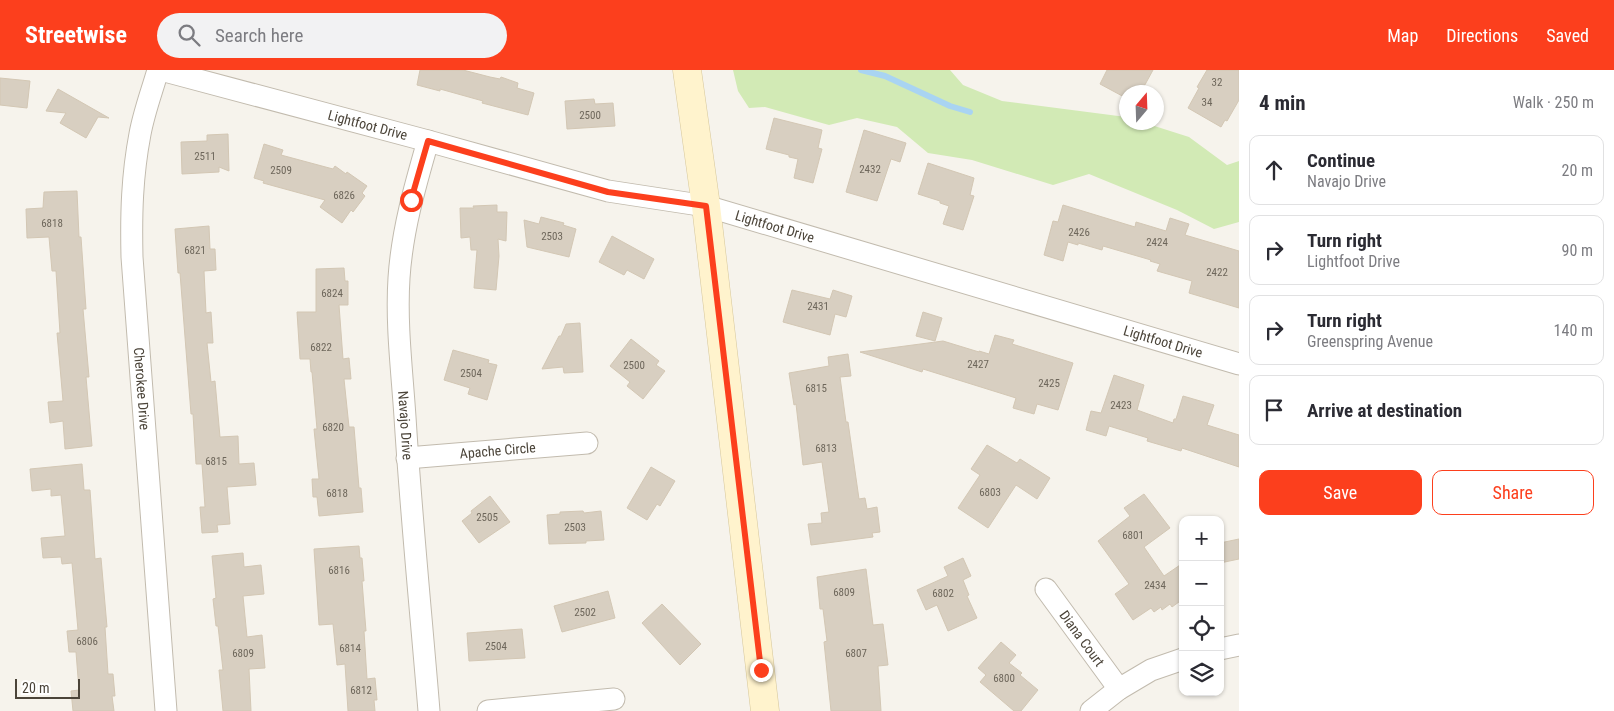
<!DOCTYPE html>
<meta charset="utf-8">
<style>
:root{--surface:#fff;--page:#f2f2f3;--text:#2b2b33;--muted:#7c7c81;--line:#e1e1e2;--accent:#fc3f1d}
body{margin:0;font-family:"Roboto Condensed",sans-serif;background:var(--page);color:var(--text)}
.controls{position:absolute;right:15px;bottom:15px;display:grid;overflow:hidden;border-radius:10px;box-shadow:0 1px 4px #0004}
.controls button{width:45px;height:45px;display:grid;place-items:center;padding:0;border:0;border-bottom:1px solid var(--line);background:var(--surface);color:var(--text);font:25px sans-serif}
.compass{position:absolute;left:1119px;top:15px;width:45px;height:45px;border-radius:50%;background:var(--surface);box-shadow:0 1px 4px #0004;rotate:19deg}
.scale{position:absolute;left:15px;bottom:12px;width:65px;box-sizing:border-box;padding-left:5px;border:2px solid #4b4439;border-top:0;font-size:14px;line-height:18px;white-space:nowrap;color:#4b4439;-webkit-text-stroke:4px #fff;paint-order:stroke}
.stop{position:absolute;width:15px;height:15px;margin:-11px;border:4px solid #fc3f1d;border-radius:50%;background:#fff}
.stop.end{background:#fc3f1d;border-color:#fff;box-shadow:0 1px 5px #0008}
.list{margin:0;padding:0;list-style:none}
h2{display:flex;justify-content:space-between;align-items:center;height:65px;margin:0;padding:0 20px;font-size:21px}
h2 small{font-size:16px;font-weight:400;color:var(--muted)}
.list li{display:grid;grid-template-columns:32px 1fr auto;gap:15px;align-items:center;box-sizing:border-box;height:70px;margin:0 10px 10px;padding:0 10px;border:1px solid var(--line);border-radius:10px}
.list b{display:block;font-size:19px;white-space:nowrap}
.list p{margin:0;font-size:16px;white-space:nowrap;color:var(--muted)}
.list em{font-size:16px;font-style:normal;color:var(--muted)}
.actions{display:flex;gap:10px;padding:15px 20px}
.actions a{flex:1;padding:11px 0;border:1px solid var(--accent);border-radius:10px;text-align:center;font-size:18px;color:var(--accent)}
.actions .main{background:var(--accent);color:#fff}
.icon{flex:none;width:28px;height:28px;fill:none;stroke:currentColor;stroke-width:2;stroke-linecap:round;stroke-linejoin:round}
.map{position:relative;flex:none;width:1239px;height:641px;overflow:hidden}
header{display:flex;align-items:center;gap:30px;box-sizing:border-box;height:70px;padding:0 25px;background:var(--accent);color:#fff}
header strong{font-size:24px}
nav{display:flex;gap:28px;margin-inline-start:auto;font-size:18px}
.search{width:350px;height:45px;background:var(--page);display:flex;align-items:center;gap:12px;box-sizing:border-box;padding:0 18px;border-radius:28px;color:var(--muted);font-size:19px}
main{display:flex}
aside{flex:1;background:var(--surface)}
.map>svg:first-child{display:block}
.green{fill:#d2eab5}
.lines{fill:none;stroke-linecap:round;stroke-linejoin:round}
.stream{stroke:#a9d4f2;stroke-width:6}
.building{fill:#d8cfc1;stroke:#d3c7b4}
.minor-casing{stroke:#c2bbae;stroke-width:23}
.secondary-casing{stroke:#d6c79b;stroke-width:29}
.minor{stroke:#fff;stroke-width:21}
.secondary{stroke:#fff3cd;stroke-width:28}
.route{stroke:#fc3f1d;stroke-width:6}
.labels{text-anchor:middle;stroke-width:4;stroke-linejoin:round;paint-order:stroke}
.number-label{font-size:11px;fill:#6e675b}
.street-label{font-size:14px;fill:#4b4439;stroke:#fff}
</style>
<header>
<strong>Streetwise</strong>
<div class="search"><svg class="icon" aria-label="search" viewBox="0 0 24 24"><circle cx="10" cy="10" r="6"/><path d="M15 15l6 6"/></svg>Search here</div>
<nav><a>Map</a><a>Directions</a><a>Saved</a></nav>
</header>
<main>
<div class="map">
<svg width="1239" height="641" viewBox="0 0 1239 641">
<rect width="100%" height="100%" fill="#f6f3ec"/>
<!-- green -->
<path class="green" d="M733,0H950L963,15L1002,31L1126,47V52L1145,53L1189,67L1227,95L1239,91V152L1214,159L1177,140L1089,104L1053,115L972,90L928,83L897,57L857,48L829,55L765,37L749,38L738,21Z"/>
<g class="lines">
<!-- stream -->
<path class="stream" d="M861,0L885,6L950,36L970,42"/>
</g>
<!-- building -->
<g class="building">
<path d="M420,0H463L490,7L500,9L501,7L518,13L517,18L534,23L528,45L482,33L483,31L440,19V21L417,15Z"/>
<path d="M1107,0H1153L1141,22H1126V28L1100,14Z"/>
<path d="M1207,0H1239V30L1227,51L1225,50L1221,57L1188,38L1199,18L1197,17Z"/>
<path d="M0,8L30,11L27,38L0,35Z"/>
<path d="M58,19L109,48L98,47L86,68L60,53L66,43L46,41Z"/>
<path d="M594,29L595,34L613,33L615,56L567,59L565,31Z"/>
<path d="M774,48L822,60L818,78L822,79L813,113L794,108L798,89L789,87V85L766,79Z"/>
<path d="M864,60L906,73L900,92L891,89L877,131L846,122Z"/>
<path d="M228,64L229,101L219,97V102L182,104L181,72L207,71V65Z"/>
<path d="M264,74L283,80L281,85L333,99L335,96L346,104L347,102L367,116L362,123L365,126L353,142L351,140L342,153L320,137L325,130L263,113L264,111L254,108Z"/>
<path d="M928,93L974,108L970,125L974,126L963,160L943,154L949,136L940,133V131L918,124Z"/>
<path d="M77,121L79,167H81L86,239H83L89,307H86L92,376L65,379L63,351L50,353L48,332L63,331L57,263H60L56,201H52L49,167L27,168L26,139L43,138L44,122Z"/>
<path d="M497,135V142H507L506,171L498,169L499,186L496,220L474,218L477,180H471L470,167L461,168L460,138H474L473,136Z"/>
<path d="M1063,135L1135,157L1136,152L1166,161L1170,148L1189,154L1185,165L1239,181V238L1189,223L1192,211L1157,201L1160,194L1150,191L1151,190L1103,176L1102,180L1078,173V175L1068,172L1063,191L1044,185L1053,151L1058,152Z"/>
<path d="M541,147L564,153L563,155L576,159L569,187L527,177L524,150L539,154Z"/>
<path d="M209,156L210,179H215L216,200L204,201L206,243L211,242L213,273H207L211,312L215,311L220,367L238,366L239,394L254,393L256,415L227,417L230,454L217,455L218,462L202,463L200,437H205L202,394H196L193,344H191L180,203H178L175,159Z"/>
<path d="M612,166L654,189L644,209L627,200L624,205L599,192Z"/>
<path d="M344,198L345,211H348V235H339L343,289L349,288L351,309H344L349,357H354L359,418H361L363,442L319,446L317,427H313L312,409H319L314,359H317L312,302H311L310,289H300L297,242H316V199Z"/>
<path d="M792,220L830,229L833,220L852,226L846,247L835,244L830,265L783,252Z"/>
<path d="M923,242L942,248L935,271L916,266Z"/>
<path d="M580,253L583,302L564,303L563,297L542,299L559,266H561L566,254Z"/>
<path d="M995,265L1014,270L1012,274L1073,293L1058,340L1037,334L1034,344L1013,338L1016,328L923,299L922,302L860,282L943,271L979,282V281L989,284Z"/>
<path d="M631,269L659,291L656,295L665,301L643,329L627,316L630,312L610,296Z"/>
<path d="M453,280L489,290L488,293L497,295L487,330L468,324L470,318L444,310Z"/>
<path d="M848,284L851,306L840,307L846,352H848L859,429L865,428L867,439L877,437L880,462L872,463L873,467L811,475L808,454L822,453L821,443L829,442L822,392L803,395L796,334L794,335L789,303L829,296L828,287Z"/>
<path d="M1114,305L1144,315L1137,340L1173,353L1174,349H1176L1183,326L1214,335L1207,355L1239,365V397L1182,378L1181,381L1147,371L1148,368L1109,356L1106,366L1086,360L1091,341L1101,343Z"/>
<path d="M987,375L1017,393L1020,389L1050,408L1037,429L1016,415L988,458L958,438L980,405L971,399Z"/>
<path d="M82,394L84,420H90L95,489L101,488L107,557H105L108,604H113L115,626H112L114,641H73L71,621L79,620L76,582H69L67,561L78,560L72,493L62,494L61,487L43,488L41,468L65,466L61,425L51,426V419L32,421L30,399Z"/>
<path d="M651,397L675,411L660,436L657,434L647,450L627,438Z"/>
<path d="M1144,424L1170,458L1144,477L1164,506L1183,493V529L1172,537L1170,534L1162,540L1161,537L1154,542L1151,538L1133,550L1115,524L1129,514L1098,471L1130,446L1124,438Z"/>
<path d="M490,426L510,452L479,473L462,451L472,443L471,441Z"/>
<path d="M583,441L584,443L601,441L604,470L586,471V473L549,474L547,445L560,444V442Z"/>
<path d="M1239,469V489L1220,493V473Z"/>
<path d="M359,476L360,488H362L364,511H362L366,561H364L367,609L375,608L377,630H374L375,641H348L345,594L337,595L333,554L319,555L314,479Z"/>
<path d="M243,483L244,497L261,495L264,524L243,526L247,567L262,565L265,598L249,599L251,641H223L219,600H223L218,556H216L213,529L216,528L212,486Z"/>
<path d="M963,488L971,506L963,510L969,525L967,526L977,548L948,561L937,535L926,540L917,520L948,506L944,497Z"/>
<path d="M866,499L873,555L883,554L888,595L878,596L881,641H831L824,572L827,571L823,539H820L817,507Z"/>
<path d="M608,521L615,548L562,562L554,536Z"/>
<path d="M662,534L701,574L680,595L642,553Z"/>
<path d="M522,559L525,588L469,591L467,563Z"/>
<path d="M1001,572L1016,585L1009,593L1022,603L1020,605L1038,620L1021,641H1014L980,612L986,605L978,598Z"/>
</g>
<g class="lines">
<!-- minor casing -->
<g class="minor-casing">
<g id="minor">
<path id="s1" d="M158,0C152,21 144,42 140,64C132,106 131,144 132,187L166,641"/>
<path id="s2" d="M161,0L428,71L608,121L706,136L1239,294"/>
<path id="s3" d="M428,71C415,116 402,161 399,208C396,254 402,301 405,347C411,445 421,543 429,641"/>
<path id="s4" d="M407,388L587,373"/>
<path id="s5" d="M1046,519L1119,619"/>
<path d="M1220,579L1239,575"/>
<path d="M488,641L614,629"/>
<path d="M1091,641L1119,619L1151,600L1183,589"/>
</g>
</g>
<!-- secondary casing -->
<g class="secondary-casing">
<path id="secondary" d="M687,0L706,136L765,641"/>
</g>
<!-- minor -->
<use href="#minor" class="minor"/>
<!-- secondary -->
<use href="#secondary" class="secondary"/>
</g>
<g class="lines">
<!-- route -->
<path class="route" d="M411,130L428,71L608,122L706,136L761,600"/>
</g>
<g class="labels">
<!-- number labels -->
<g class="number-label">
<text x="1217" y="16">32</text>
<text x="1207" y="36">34</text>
<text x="590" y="49">2500</text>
<text x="205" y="90">2511</text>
<text x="870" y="103">2432</text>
<text x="281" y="104">2509</text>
<text x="344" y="129">6826</text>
<text x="52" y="157">6818</text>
<text x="1079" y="166">2426</text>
<text x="552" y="170">2503</text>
<text x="1157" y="176">2424</text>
<text x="195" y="184">6821</text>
<text x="1217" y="206">2422</text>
<text x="332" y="227">6824</text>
<text x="818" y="240">2431</text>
<text x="321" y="281">6822</text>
<text x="978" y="298">2427</text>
<text x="634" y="299">2500</text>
<text x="471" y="307">2504</text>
<text x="1049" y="317">2425</text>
<text x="816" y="322">6815</text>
<text x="1121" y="339">2423</text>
<text x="333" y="361">6820</text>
<text x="826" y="382">6813</text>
<text x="216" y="395">6815</text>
<text x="990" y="426">6803</text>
<text x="337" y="427">6818</text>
<text x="487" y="451">2505</text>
<text x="575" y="461">2503</text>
<text x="1133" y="469">6801</text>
<text x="339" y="504">6816</text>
<text x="1155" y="519">2434</text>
<text x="844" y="526">6809</text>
<text x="943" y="527">6802</text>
<text x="585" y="546">2502</text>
<text x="87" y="575">6806</text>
<text x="496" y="580">2504</text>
<text x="350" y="582">6814</text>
<text x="243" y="587">6809</text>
<text x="856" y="587">6807</text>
<text x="1004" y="612">6800</text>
<text x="361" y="624">6812</text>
</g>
<!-- street labels -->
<g class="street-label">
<text dy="5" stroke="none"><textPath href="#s2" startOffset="214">Lightfoot Drive</textPath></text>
<text dy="5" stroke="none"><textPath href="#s2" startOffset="634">Lightfoot Drive</textPath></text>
<text dy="5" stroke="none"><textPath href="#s2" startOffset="1039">Lightfoot Drive</textPath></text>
<text dy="5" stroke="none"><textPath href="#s1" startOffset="322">Cherokee Drive</textPath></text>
<text dy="5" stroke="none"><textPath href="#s3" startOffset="288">Navajo Drive</textPath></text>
<text dy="5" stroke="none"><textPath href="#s4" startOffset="91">Apache Circle</textPath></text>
<text dy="5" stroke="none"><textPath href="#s5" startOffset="61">Diana Court</textPath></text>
</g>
</g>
</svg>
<div class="controls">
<button>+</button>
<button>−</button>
<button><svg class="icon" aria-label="locate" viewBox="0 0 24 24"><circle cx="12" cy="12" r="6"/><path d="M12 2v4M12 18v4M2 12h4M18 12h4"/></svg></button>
<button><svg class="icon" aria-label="layers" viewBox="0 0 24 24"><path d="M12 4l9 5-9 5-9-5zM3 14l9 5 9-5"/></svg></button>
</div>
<svg class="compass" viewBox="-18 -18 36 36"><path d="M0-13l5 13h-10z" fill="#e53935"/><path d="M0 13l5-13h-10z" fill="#7c7c81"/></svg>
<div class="scale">20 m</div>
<div class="stop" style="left:411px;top:130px"></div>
<div class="stop end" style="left:761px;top:600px"></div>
</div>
<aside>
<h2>4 min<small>Walk · 250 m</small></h2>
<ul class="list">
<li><svg class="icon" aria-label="ahead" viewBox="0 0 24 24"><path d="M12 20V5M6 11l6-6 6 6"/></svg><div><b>Continue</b><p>Navajo Drive</p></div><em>20 m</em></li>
<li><svg class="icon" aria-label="right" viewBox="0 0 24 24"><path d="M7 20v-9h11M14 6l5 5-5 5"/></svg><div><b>Turn right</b><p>Lightfoot Drive</p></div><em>90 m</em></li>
<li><svg class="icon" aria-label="right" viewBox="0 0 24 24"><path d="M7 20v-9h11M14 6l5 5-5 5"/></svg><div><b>Turn right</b><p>Greenspring Avenue</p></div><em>140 m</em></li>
<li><svg class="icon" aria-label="arrive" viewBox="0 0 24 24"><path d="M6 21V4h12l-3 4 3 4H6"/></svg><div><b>Arrive at destination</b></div></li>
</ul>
<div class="actions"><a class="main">Save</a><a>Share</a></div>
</aside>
</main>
